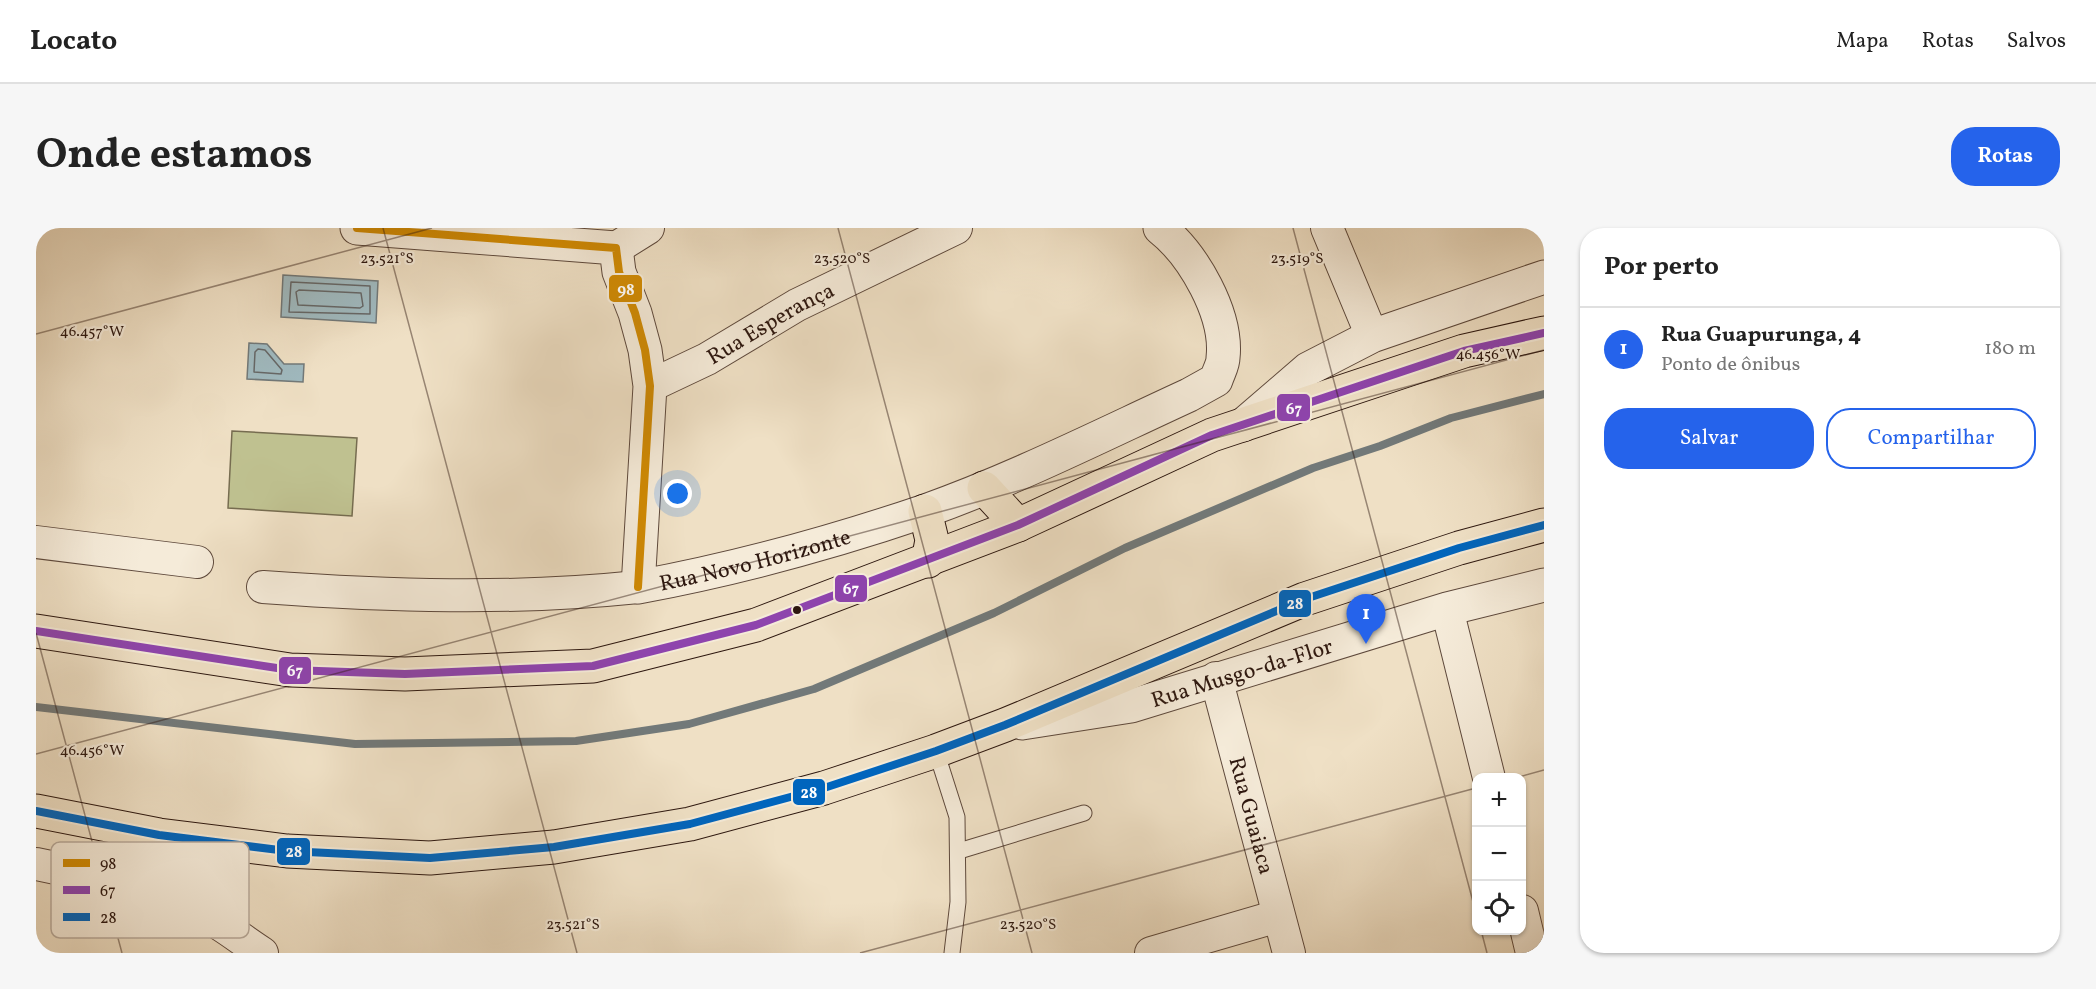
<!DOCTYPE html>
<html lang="pt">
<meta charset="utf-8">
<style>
:root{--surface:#fff;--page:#f6f6f6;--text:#222;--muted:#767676;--line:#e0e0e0;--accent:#2563eb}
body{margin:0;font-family:Vollkorn,serif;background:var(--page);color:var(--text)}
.controls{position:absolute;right:18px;bottom:18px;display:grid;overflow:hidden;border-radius:12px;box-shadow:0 2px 4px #0004}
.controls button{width:54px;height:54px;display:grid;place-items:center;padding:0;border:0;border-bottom:2px solid var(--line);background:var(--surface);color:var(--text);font:30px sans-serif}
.you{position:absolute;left:642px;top:266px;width:21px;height:21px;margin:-15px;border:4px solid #fff;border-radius:50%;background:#1a73e8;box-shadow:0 0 0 9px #1a73e833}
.badge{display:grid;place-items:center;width:39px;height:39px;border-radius:50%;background:var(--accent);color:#fff;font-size:20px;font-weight:700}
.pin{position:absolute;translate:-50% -50px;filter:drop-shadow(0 2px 3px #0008)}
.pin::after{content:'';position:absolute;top:32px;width:21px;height:18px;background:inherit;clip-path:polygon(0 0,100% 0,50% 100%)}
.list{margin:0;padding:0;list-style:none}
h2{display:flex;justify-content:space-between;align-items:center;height:78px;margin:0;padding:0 24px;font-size:26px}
h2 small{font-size:20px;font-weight:400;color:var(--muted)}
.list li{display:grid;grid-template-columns:39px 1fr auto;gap:18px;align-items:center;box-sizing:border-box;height:84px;padding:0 24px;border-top:2px solid var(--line)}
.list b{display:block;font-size:22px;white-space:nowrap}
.list p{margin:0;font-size:20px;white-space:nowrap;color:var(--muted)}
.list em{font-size:20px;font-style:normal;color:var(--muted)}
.actions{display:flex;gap:12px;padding:18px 24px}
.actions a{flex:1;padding:14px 0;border:2px solid var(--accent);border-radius:24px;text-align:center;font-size:21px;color:var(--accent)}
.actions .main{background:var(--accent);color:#fff}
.icon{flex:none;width:33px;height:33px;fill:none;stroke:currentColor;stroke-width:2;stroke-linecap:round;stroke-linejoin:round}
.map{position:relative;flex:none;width:1508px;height:725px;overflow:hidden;border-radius:24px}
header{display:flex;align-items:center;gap:36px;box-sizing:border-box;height:84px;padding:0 30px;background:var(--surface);border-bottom:2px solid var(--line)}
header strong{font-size:28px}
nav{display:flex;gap:33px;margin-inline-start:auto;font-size:21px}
.intro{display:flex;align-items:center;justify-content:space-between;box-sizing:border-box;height:144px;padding:0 36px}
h1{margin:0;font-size:42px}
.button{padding:15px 27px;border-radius:24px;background:var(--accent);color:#fff;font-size:21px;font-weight:700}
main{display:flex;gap:36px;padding:0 36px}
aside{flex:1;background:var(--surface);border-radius:24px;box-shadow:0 2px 4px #0004}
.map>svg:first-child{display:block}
.green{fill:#bfc190;stroke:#766c50;stroke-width:1.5}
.water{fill:#a0bac0;stroke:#727979;stroke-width:1.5}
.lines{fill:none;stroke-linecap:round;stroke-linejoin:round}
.shore{stroke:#666868;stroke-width:1.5}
.stream{stroke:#727979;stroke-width:8}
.service-casing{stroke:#5e493c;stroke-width:17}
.minor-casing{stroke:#5e493c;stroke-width:34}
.tertiary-casing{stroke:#5e493c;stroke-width:35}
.trunk-casing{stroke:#2d170f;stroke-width:35}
.service{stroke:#f5ebd9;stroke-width:15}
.minor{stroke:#f5ebd9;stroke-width:32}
.tertiary{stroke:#f5ebd9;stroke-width:33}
.trunk{stroke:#efe0c5;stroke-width:33}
.bus-1-casing{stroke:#f5ebd9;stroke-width:12}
.bus-2-casing{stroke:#f5ebd9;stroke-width:12}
.bus-3-casing{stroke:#f5ebd9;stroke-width:12}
.bus-1{stroke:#cf8903;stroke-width:8}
.bus-2{stroke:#8e44ad;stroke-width:8}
.bus-3{stroke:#0065bd;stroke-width:8}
.ticks{fill:none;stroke:#2d170f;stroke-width:1.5;stroke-opacity:0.45}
.bus-dot{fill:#2d170f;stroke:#f5ebd9;stroke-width:2}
.labels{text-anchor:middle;stroke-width:4.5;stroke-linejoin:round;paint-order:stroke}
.street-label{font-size:22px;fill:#2d170f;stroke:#f5ebd9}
.key{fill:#f5ebd9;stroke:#b9ab9c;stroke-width:1.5}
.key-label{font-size:16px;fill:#2d170f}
.ticks-label{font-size:15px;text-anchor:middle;fill:#2d170f;stroke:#f5ebd9;stroke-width:4.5;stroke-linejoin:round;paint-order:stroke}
.line-badge{stroke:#f5ebd9;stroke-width:2}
.badge-label{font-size:16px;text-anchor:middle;font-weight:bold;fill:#fff}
</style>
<header>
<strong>Locato</strong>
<nav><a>Mapa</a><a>Rotas</a><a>Salvos</a></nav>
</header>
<div class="intro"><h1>Onde estamos</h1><a class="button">Rotas</a></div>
<main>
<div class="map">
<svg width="1508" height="725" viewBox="0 0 1508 725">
<rect width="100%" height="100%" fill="#efe0c5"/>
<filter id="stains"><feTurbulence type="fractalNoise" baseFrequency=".00333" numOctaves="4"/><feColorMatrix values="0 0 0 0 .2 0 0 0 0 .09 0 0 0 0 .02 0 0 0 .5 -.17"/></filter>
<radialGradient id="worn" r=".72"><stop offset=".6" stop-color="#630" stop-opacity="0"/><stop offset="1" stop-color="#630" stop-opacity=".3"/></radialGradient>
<!-- green -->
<path class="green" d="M196,203L321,210L316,288L192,280Z"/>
<!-- water -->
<g class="water">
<path d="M247,47L342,53L340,95L245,89Z"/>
<path d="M213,115L231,116L248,136H268L267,154L211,151Z"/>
</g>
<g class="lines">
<!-- shore -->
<g class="shore">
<path d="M255,54L334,58V86L253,84Z"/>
<path d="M263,62L325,65L327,78L324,80L262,77L260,64Z"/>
<path d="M222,121L229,122L246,142L245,146L218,144L219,124Z"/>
</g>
<!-- stream -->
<path class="stream" d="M0,479L319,516L540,513L653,496L778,461L958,385L1089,320L1277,240L1344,218L1415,190L1508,166"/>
<!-- service casing -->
<g class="service-casing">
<g id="service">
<path d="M900,523L921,589L922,674L916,725"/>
<path d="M923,623L1048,585"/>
</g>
</g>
<!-- minor casing -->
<g class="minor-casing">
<g id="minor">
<path d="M1291,0L1336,108"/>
<path d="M580,20L612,0"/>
<path id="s1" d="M614,158L671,131L761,77L920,0"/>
<path d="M0,314L161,334"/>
<path d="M227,359C352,368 477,372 602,359"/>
<path d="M1411,381L1453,550"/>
<path id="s2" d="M1180,450L1253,725"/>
<path d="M0,636C58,648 114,661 168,687C188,697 207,713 226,725"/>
<path d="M1486,683L1496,725"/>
<path d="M1115,725L1242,688"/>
</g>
</g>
<!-- tertiary casing -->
<g class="tertiary-casing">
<g id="tertiary">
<path id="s3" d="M321,0L580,20L583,44L599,85L609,122L614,158L602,359C699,341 795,315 889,283C979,251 1066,207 1153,167L1180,152C1182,145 1187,137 1187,130C1192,86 1157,26 1124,0"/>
<path d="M1207,197L1272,141L1336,108L1508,49"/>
<path id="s4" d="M986,495L1095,478L1411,381L1508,357"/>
</g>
</g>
<!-- trunk casing -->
<g class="trunk-casing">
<g id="trunk">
<path d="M948,260L982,297"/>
<path d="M889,283L896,312L892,333"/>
<path d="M0,403L254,442L369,446L557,438L720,397L982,297L1176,207L1428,123L1508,105"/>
<path d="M0,583L123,607L251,623L394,630L518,619L654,596L788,560L900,523L969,497L1269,371L1423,320L1508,297"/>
</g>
</g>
<!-- service -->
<use href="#service" class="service"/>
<!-- minor -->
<use href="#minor" class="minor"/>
<!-- tertiary -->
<use href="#tertiary" class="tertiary"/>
<!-- trunk -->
<use href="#trunk" class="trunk"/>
<!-- bus-1 casing -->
<g class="bus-1-casing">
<path id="bus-1" d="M321,0L580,20L583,44L599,85L609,122L614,158L602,359"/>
</g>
<!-- bus-2 casing -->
<g class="bus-2-casing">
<path id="bus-2" d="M0,403L254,442L369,446L557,438L720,397L982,297L1176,207L1428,123L1508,105"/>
</g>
<!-- bus-3 casing -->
<g class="bus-3-casing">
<path id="bus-3" d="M0,583L123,607L251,623L394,630L518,619L654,596L788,560L900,523L969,497L1269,371L1423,320L1508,297"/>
</g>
<!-- bus-1 -->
<use href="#bus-1" class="bus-1"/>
<!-- bus-2 -->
<use href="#bus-2" class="bus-2"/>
<!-- bus-3 -->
<use href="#bus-3" class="bus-3"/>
</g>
<!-- ticks -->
<path class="ticks" d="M347,0L541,725M802,0L996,725M1257,0L1440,685M0,106L396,0M0,405L86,725M0,526L1508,122M1479,550L1508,542M1445,702L1451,725M824,725L1440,560"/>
<!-- markers -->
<circle class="bus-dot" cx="761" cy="382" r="5"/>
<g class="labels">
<!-- street labels -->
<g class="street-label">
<text dy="8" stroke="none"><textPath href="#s1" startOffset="136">Rua Esperança</textPath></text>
<text dy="8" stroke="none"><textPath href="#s3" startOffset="724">Rua Novo Horizonte</textPath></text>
<text dy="8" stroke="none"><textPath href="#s4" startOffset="226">Rua Musgo-da-Flor</textPath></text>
<text dy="8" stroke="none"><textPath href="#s2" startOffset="142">Rua Guaiaca</textPath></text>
</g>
</g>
<!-- legend -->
<rect x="15" y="614" width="198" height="96" rx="9" class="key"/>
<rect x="27" y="631" width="27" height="8" fill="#cf8903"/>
<rect x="27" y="658" width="27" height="8" fill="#8e44ad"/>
<rect x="27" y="685" width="27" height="8" fill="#0065bd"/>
<g class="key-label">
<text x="64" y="641">98</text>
<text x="64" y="668">67</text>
<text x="64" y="695">28</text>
</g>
<g class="ticks-label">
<text x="351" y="35">23.521°S</text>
<text x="806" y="35">23.520°S</text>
<text x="1261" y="35">23.519°S</text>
<text x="56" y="108">46.457°W</text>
<text x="1452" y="131">46.456°W</text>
<text x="56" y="527">46.456°W</text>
<text x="537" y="701">23.521°S</text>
<text x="992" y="701">23.520°S</text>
</g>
<g class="line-badge">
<rect x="572" y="46" width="35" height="29" rx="6" fill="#cf8903"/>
<rect x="1240" y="165" width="35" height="29" rx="6" fill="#8e44ad"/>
<rect x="798" y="346" width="34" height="29" rx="6" fill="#8e44ad"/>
<rect x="1242" y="361" width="34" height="29" rx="6" fill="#0065bd"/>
<rect x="242" y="428" width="34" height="29" rx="6" fill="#8e44ad"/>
<rect x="756" y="550" width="34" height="28" rx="6" fill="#0065bd"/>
<rect x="240" y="609" width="35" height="29" rx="6" fill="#0065bd"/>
</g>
<g class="badge-label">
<text x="590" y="67">98</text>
<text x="1258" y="186">67</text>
<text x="815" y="366">67</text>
<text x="1259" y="381">28</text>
<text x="259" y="448">67</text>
<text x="773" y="570">28</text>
<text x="258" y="629">28</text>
</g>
<rect width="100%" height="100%" filter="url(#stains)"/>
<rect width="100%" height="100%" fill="url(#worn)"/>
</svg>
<div class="controls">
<button>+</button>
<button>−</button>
<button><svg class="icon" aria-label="locate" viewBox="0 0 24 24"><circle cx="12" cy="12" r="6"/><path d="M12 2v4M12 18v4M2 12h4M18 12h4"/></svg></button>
</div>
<div class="you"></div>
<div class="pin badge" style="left:1330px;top:416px">1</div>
</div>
<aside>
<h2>Por perto<small></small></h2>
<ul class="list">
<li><span class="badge">1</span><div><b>Rua Guapurunga, 4</b><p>Ponto de ônibus</p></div><em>180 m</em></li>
</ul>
<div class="actions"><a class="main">Salvar</a><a>Compartilhar</a></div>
</aside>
</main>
